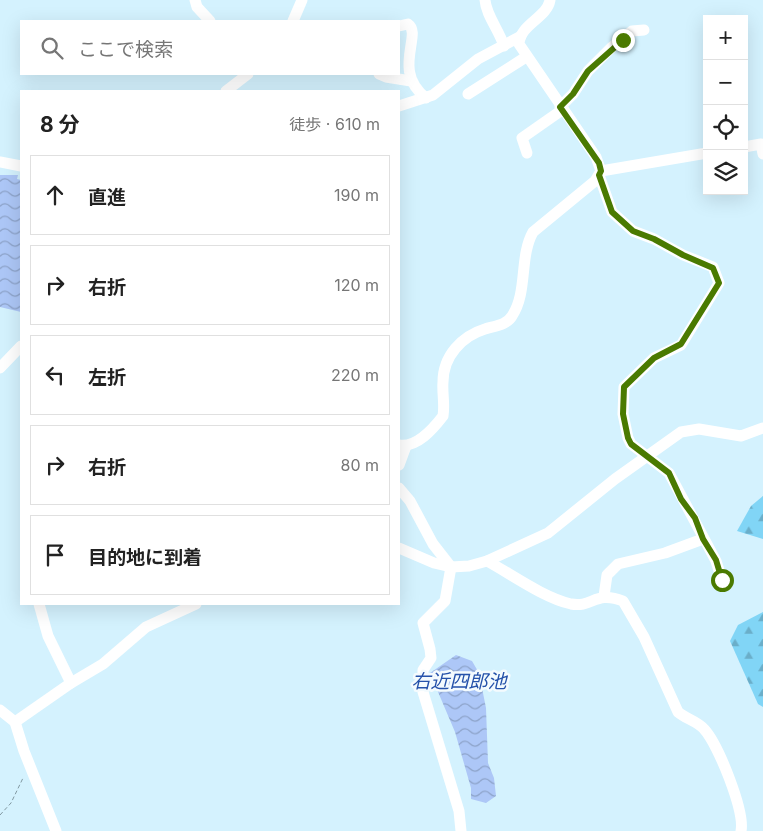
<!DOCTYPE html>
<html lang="ja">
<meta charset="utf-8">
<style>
:root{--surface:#fff;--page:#f2f2f2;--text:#222;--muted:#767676;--line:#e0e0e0}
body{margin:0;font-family:Inter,"Noto Sans JP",sans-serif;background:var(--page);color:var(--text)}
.controls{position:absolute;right:15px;top:15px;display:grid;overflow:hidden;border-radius:0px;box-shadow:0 5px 20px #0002}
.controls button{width:45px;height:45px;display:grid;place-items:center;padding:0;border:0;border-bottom:1px solid var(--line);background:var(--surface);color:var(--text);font:25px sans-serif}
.stop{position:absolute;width:15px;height:15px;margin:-11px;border:4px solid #4a7a01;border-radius:50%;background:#fff}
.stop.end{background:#4a7a01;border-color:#fff;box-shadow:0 1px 5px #0008}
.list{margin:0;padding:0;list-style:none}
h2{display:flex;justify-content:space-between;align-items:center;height:65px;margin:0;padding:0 20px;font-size:21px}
h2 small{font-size:16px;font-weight:400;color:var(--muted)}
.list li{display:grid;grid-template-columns:32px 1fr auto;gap:15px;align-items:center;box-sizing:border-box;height:80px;margin:0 10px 10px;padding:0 10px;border:1px solid var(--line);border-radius:0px}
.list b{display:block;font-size:19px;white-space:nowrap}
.list em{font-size:16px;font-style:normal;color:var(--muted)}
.icon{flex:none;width:28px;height:28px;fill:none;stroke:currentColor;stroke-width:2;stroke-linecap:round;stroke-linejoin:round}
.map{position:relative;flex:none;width:763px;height:831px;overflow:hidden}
.search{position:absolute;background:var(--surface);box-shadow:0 5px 20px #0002;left:20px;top:20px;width:380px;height:55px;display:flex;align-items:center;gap:12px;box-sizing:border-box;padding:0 18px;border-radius:0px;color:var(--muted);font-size:19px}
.panel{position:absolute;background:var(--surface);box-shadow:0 5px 20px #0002;left:20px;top:90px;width:380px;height:515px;border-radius:0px}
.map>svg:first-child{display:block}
.forest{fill:url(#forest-firs)}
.water{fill:url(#water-waves)}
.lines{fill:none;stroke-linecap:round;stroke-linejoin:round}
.path{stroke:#8299a2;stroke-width:1;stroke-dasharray:4 2.5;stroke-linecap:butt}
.minor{stroke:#fff;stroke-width:11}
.route{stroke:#4a7a01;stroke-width:6}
.labels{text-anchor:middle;stroke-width:5;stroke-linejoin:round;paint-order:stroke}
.water-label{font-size:19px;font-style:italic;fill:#2552aa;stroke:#f4fbfe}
</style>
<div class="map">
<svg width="763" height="831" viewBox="0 0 763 831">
<defs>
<pattern id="forest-firs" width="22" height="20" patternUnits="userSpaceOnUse" patternTransform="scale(1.25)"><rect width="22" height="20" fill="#81d5f6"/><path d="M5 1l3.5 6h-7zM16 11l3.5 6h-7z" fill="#6aaec9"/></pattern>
<pattern id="water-waves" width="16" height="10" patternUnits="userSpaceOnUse" patternTransform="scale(1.25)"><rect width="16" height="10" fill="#adc7f7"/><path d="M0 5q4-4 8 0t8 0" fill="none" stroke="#8da3c9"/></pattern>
</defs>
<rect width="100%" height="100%" fill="#d4f2fe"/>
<!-- forest -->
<g class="forest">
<path d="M763,496V539L737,531L751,506Z"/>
<path d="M763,612V707L758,704L730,641L738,625Z"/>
</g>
<!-- water -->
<g class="water">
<path d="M0,175H18L17,179L21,180V312L0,307Z"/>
<path d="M456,655L472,661L479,673L486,708L488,763L494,778L496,796L486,803L471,799V788L455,732L430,673Z"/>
</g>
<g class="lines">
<!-- path -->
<path class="path" d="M0,815L11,803L23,778"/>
<!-- minor -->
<g class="minor">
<path d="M195,0L197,7L210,21"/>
<path d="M485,0C486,15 499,30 504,46"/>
<path d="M293,21L302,0"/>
<path d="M399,26L408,24C423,34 391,71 426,98"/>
<path d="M379,74L386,77L411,81"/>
<path d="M226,91L248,74"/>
<path d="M468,94L526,57"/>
<path d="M399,106L433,95L478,59L521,36"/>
<path d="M560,107L573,94L588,71L612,47L632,31L644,30"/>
<path d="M744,147L761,144L763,154"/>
<path d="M527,153L522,138L562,110"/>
<path d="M0,162L21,166"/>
<path d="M601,171L707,153"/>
<path d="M599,175L612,212L633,231L654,239L683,255L713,267L719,283L681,345L654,358L624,387L623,414L628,438L631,444L669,473L716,561L722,580"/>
<path d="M0,368L21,346"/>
<path d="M399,445C417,448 433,429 443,416C445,404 442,393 443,382C443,356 462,336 485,329C494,326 507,325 512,316C528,292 519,257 533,232L595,181L601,171L596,157L519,44C520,24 547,18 550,0"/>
<path d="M399,465L406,446"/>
<path d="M399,488L410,501L433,544L451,567L445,601L423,623L430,649L431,658L423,670V692L459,811L461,831"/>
<path d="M399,548L434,563L451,567L469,566L487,561L548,533L615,479L681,432L699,429L741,436L763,428"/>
<path d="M487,561C511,574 544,598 571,604C593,608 595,590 623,601L644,637L678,712C686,719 697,721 704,729C718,744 745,811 741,831"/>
<path d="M604,596L607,575L618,564L665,553L703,539"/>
<path d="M39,604L48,636L71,683"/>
<path d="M0,710L15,722L24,751L56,831"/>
<path d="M15,722L71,683L103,664L146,627L196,604"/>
</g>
</g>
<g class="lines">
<!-- route -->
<path class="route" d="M623,40L588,71L573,94L560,107L599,163L601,171L599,175L612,212L633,231L654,239L683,255L713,268L719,283L681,344L654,358L624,387L623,414L628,438L631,444L669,473L681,499L695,518L703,539L716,560L722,580"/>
</g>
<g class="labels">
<!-- water labels -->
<g class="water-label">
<text x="459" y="688">右近四郎池</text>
</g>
</g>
</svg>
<div class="controls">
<button>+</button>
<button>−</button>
<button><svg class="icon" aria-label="locate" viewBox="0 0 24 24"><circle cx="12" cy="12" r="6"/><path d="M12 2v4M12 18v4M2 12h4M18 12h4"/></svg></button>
<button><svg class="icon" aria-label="layers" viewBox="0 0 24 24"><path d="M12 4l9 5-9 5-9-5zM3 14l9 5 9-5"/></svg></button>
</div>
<div class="stop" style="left:722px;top:580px"></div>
<div class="stop end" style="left:623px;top:40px"></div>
<div class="search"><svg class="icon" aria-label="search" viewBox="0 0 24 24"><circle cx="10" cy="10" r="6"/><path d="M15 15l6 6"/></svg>ここで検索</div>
<section class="panel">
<h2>8 分<small>徒歩 · 610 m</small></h2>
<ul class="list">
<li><svg class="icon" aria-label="ahead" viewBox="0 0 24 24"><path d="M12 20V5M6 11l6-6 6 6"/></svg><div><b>直進</b></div><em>190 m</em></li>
<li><svg class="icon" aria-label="right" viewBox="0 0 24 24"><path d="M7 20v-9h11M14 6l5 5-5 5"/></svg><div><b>右折</b></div><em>120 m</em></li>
<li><svg class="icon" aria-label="left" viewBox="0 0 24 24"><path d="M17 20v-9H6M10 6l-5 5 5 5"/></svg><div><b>左折</b></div><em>220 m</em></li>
<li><svg class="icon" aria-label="right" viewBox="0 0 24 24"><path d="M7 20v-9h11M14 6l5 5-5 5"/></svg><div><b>右折</b></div><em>80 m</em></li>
<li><svg class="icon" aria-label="arrive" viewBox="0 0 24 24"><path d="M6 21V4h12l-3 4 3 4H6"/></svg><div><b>目的地に到着</b></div></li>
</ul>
</section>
</div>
